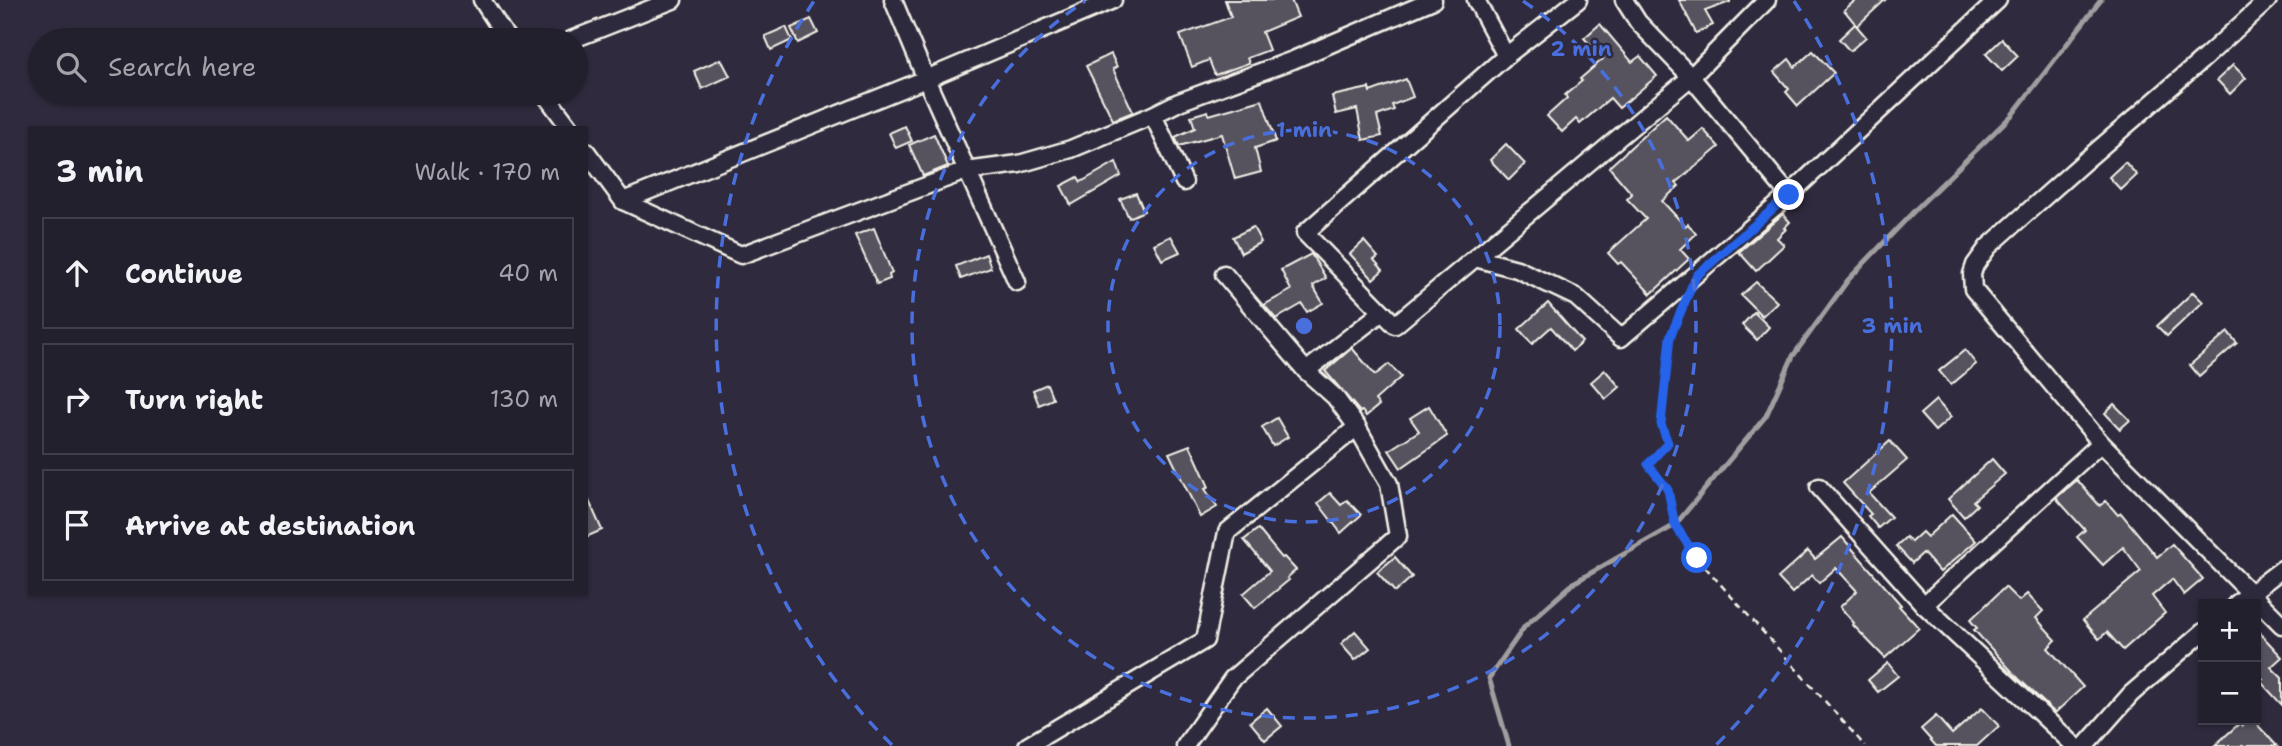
<!DOCTYPE html>
<meta charset="utf-8">
<style>
:root{--surface:#23202e;--page:#2f2d3a;--text:#f1f3f6;--muted:#a3a3aa;--line:#403e4a}
body{margin:0;font-family:"Shantell Sans",sans-serif;background:var(--page);color:var(--text)}
.controls{position:absolute;right:21px;bottom:21px;display:grid;overflow:hidden;border-radius:0px;box-shadow:0 2px 5px #0004}
.controls button{width:63px;height:63px;display:grid;place-items:center;padding:0;border:0;border-bottom:2px solid var(--line);background:var(--surface);color:var(--text);font:35px sans-serif}
.stop{position:absolute;width:21px;height:21px;margin:-16px;border:5px solid #2563eb;border-radius:50%;background:#fff}
.stop.end{background:#2563eb;border-color:#fff;box-shadow:0 2px 7px #0008}
.list{margin:0;padding:0;list-style:none}
h2{display:flex;justify-content:space-between;align-items:center;height:91px;margin:0;padding:0 28px;font-size:30px}
h2 small{font-size:23px;font-weight:400;color:var(--muted)}
.list li{display:grid;grid-template-columns:46px 1fr auto;gap:21px;align-items:center;box-sizing:border-box;height:112px;margin:0 14px 14px;padding:0 14px;border:2px solid var(--line);border-radius:0px}
.list b{display:block;font-size:26px;white-space:nowrap}
.list em{font-size:23px;font-style:normal;color:var(--muted)}
.icon{flex:none;width:38px;height:38px;fill:none;stroke:currentColor;stroke-width:2;stroke-linecap:round;stroke-linejoin:round}
.map{position:relative;flex:none;width:2282px;height:746px;overflow:hidden}
.search{position:absolute;background:var(--surface);box-shadow:0 2px 5px #0004;left:28px;top:28px;width:560px;height:77px;display:flex;align-items:center;gap:18px;box-sizing:border-box;padding:0 24px;border-radius:38px;color:var(--muted);font-size:26px}
.panel{position:absolute;background:var(--surface);box-shadow:0 2px 5px #0004;left:28px;top:126px;width:560px;height:469px;border-radius:0px}
.map>svg:first-child{display:block}
.lines{fill:none;stroke-linecap:round;stroke-linejoin:round}
.stream{stroke:#a19ea0;stroke-width:5}
.building{fill:#56525f;stroke:#f4f1e8;stroke-width:2}
.minor-casing{stroke:#f4f1e8;stroke-width:21}
.path{stroke:#f4f1e8;stroke-width:2.5;stroke-dasharray:7 5;stroke-linecap:butt}
.minor{stroke:#2f2a3d;stroke-width:16}
.route{stroke:#2563eb;stroke-width:9}
.ring{fill:none;stroke:#486fdb;stroke-width:3.5;stroke-dasharray:12 9}
.centre{fill:#486fdb;stroke:#2f2a3d;stroke-width:3.5}
.ring-label{font-size:21px;text-anchor:middle;font-weight:bold;fill:#486fdb;stroke:#2f2a3d;stroke-width:5;stroke-linejoin:round;paint-order:stroke}
</style>
<div class="map">
<svg width="2282" height="746" viewBox="0 0 2282 746">
<rect width="100%" height="100%" fill="#2f2a3d"/>
<filter id="ink" filterUnits="userSpaceOnUse"><feTurbulence type="fractalNoise" baseFrequency=".0143" numOctaves="2"/><feDisplacementMap in="SourceGraphic" scale="14" xChannelSelector="R" yChannelSelector="G"/><feConvolveMatrix kernelMatrix="1 2 1 2 8 2 1 2 1" color-interpolation-filters="sRGB"/></filter>
<g filter="url(#ink)">
<g class="lines">
<!-- stream -->
<path class="stream" d="M1509,746L1489,678L1525,626L1575,582L1675,525L1766,416L1793,356L1848,280L1918,207L2012,115L2101,0"/>
</g>
<!-- building -->
<g class="building">
<path d="M1225,0H1291L1298,17L1262,32L1269,50L1247,58L1249,63L1215,75L1209,60L1192,67L1180,35L1231,17Z"/>
<path d="M1679,0H1730V2L1705,11L1713,25L1696,33Z"/>
<path d="M1856,0H1885L1857,26L1844,10Z"/>
<path d="M811,19L818,33L798,43L791,28Z"/>
<path d="M1600,24L1632,62L1640,56L1657,76L1619,108L1610,98L1580,124L1576,119L1562,132L1547,116L1567,98L1565,95L1582,81L1580,79L1603,59L1584,38Z"/>
<path d="M1855,24L1866,37L1850,51L1839,39Z"/>
<path d="M786,27L792,40L771,50L765,36Z"/>
<path d="M2002,39L2018,56L2002,71L1986,54Z"/>
<path d="M1813,51L1834,73L1798,106L1786,92L1789,89L1774,72L1789,59L1795,67Z"/>
<path d="M1111,54L1117,67L1113,69L1133,112L1113,120L1086,66Z"/>
<path d="M721,59L730,76L702,89L694,71Z"/>
<path d="M2233,65L2246,78L2230,94L2217,80Z"/>
<path d="M1406,79L1413,97L1392,105L1394,110L1377,116L1382,136L1363,140L1357,109L1336,114L1332,96L1369,88L1370,92Z"/>
<path d="M1262,100L1276,141L1255,148L1261,172L1235,179L1222,134L1179,146L1175,137L1195,128L1191,116L1208,111L1209,115Z"/>
<path d="M1666,115L1689,141L1703,129L1719,147L1676,183L1679,186L1662,201L1685,226L1688,224L1696,234L1680,249L1689,259L1651,294L1621,262L1618,264L1608,253L1646,219L1627,199L1632,194L1609,167Z"/>
<path d="M905,126L912,141L896,148L889,133Z"/>
<path d="M934,134L948,166L923,176L909,145Z"/>
<path d="M1506,144L1525,164L1509,180L1490,160Z"/>
<path d="M1116,162L1121,176L1071,205L1061,186L1078,177L1081,182Z"/>
<path d="M2125,162L2137,175L2121,190L2109,177Z"/>
<path d="M1136,193L1144,211L1129,218L1120,199Z"/>
<path d="M1783,214L1790,222L1784,228L1786,229L1777,238L1784,245L1756,271L1739,252Z"/>
<path d="M1253,227L1261,242L1241,253L1233,237Z"/>
<path d="M874,228L892,273L889,275L890,279L877,284L855,235Z"/>
<path d="M1171,236L1180,252L1162,260L1154,244Z"/>
<path d="M1364,241L1378,257L1374,260L1383,270L1373,279L1350,254Z"/>
<path d="M986,254L991,268L961,279L956,266Z"/>
<path d="M1311,254L1326,278L1313,286L1323,303L1307,312L1302,304L1276,319L1264,305L1291,290L1281,270Z"/>
<path d="M1756,282L1777,302L1762,316L1741,295Z"/>
<path d="M2193,292L2203,302L2167,336L2157,326Z"/>
<path d="M1548,303L1582,342L1572,351L1551,327L1532,344L1519,329Z"/>
<path d="M1754,312L1769,327L1757,340L1742,325Z"/>
<path d="M2228,332L2237,343L2199,376L2190,365Z"/>
<path d="M1352,348L1375,375L1389,364L1401,377L1375,400L1379,405L1366,416L1362,411L1360,412L1325,371Z"/>
<path d="M1965,350L1976,364L1951,385L1939,371Z"/>
<path d="M1605,370L1620,387L1606,399L1591,382Z"/>
<path d="M1047,384L1053,399L1039,405L1033,390Z"/>
<path d="M1936,400L1951,417L1935,431L1920,414Z"/>
<path d="M2114,404L2130,420L2120,429L2105,413Z"/>
<path d="M1429,406L1447,436L1401,468L1389,450L1419,431L1410,418Z"/>
<path d="M1277,418L1288,437L1273,446L1262,427Z"/>
<path d="M1890,441L1907,460L1869,493L1891,517L1878,528L1868,516L1871,514L1843,483Z"/>
<path d="M1190,445L1209,487L1205,489L1217,507L1200,517L1169,453Z"/>
<path d="M1992,459L2005,474L1973,501L1977,505L1964,517L1948,499Z"/>
<path d="M2077,480L2100,506L2106,501L2118,515L2121,513L2157,557L2172,544L2203,579L2184,595L2172,579L2152,596L2165,613L2123,650L2107,632L2099,639L2083,620L2141,571L2123,547L2103,565L2077,537L2085,530L2056,498Z"/>
<path d="M1330,493L1341,505L1347,500L1361,515L1341,533L1318,503Z"/>
<path d="M586,494L602,530L586,537Z"/>
<path d="M1952,514L1976,541L1940,572L1923,553L1912,563L1896,546L1906,537L1911,542L1922,532L1927,537Z"/>
<path d="M1258,529L1282,558L1284,557L1296,570L1287,578L1289,580L1255,608L1243,594L1270,571L1244,540Z"/>
<path d="M1842,537L1901,605L1899,606L1919,628L1885,658L1853,625L1854,623L1840,607L1857,591L1836,568L1819,583L1812,575L1792,593L1778,578L1808,551L1815,559Z"/>
<path d="M1395,557L1412,577L1395,592L1377,572Z"/>
<path d="M2005,587L2019,601L2027,594L2043,611L2036,618L2056,640L2048,648L2083,687L2055,713L2019,679L1974,630L1977,628L1970,620Z"/>
<path d="M2256,629L2282,657L2271,667L2282,678V705L2260,681L2263,679L2256,671Z"/>
<path d="M1355,631L1370,648L1355,660L1341,644Z"/>
<path d="M1888,663L1898,676L1878,692L1868,680Z"/>
<path d="M1267,708L1282,726L1265,740L1250,722Z"/>
<path d="M1982,708L1999,726L1977,746H1936L1921,729L1936,716L1952,734Z"/>
<path d="M2249,720H2253L2277,746H2214L2240,723L2242,726Z"/>
</g>
<g class="lines">
<!-- minor casing -->
<g class="minor-casing">
<g id="minor">
<path d="M482,0L508,40"/>
<path d="M893,0L926,79L1017,282"/>
<path d="M1476,0L1506,56"/>
<path d="M1578,0L1506,56L1305,233L1395,325L1691,77L1767,0"/>
<path d="M1624,0L1638,22L1691,77L1789,195"/>
<path d="M2268,0L2201,61L2086,160L1988,247L1975,265L1972,274L1973,289L2101,443L2282,625"/>
<path d="M571,40L673,0"/>
<path d="M544,93L570,128"/>
<path d="M1153,115L1184,182"/>
<path d="M586,151L623,201L741,255L966,171L1019,164L1071,149L1153,115L1179,102L1293,60L1433,0"/>
<path d="M623,201L926,79L1113,0"/>
<path d="M1475,258L1517,269L1576,297L1621,338L1789,195L1998,0"/>
<path d="M1224,274L1306,371"/>
<path d="M1819,487L1924,605L2075,746"/>
<path d="M2236,604L2282,569"/>
<path d="M1924,605L2101,443"/>
<path d="M1027,746L1205,640L1227,532L1357,427"/>
<path d="M1185,746L1232,679L1398,536L1389,484L1357,427L1335,397L1306,371L1382,312"/>
<path d="M2085,746L2131,694L2203,632"/>
</g>
</g>
<!-- path -->
<path class="path" d="M1683,307L1670,337L1661,424L1668,443L1649,464L1668,490L1675,525L1697,558L1865,746"/>
<!-- minor -->
<use href="#minor" class="minor"/>
</g>
</g>
<g class="lines" filter="url(#ink)">
<!-- route -->
<path class="route" d="M1697,558L1675,525L1668,490L1648,464L1668,443L1661,424L1670,337L1696,276L1789,195"/>
</g>
<!-- distance rings -->
<g class="ring">
<circle cx="1304" cy="326" r="196"/>
<path d="M1523 1A392 392 0 1 1 1085 1"/>
<path d="M892 745A588 588 0 0 1 814 1M1794 1A588 588 0 0 1 1716 745"/>
</g>
<circle cx="1304" cy="326" r="10" class="centre"/>
<g class="ring-label">
<text x="1581" y="56">2 min</text>
<text x="1304" y="137">1 min</text>
<text x="1892" y="333">3 min</text>
</g>
</svg>
<div class="controls">
<button>+</button>
<button>−</button>
</div>
<div class="stop" style="left:1697px;top:558px"></div>
<div class="stop end" style="left:1789px;top:195px"></div>
<div class="search"><svg class="icon" aria-label="search" viewBox="0 0 24 24"><circle cx="10" cy="10" r="6"/><path d="M15 15l6 6"/></svg>Search here</div>
<section class="panel">
<h2>3 min<small>Walk · 170 m</small></h2>
<ul class="list">
<li><svg class="icon" aria-label="ahead" viewBox="0 0 24 24"><path d="M12 20V5M6 11l6-6 6 6"/></svg><div><b>Continue</b></div><em>40 m</em></li>
<li><svg class="icon" aria-label="right" viewBox="0 0 24 24"><path d="M7 20v-9h11M14 6l5 5-5 5"/></svg><div><b>Turn right</b></div><em>130 m</em></li>
<li><svg class="icon" aria-label="arrive" viewBox="0 0 24 24"><path d="M6 21V4h12l-3 4 3 4H6"/></svg><div><b>Arrive at destination</b></div></li>
</ul>
</section>
</div>
